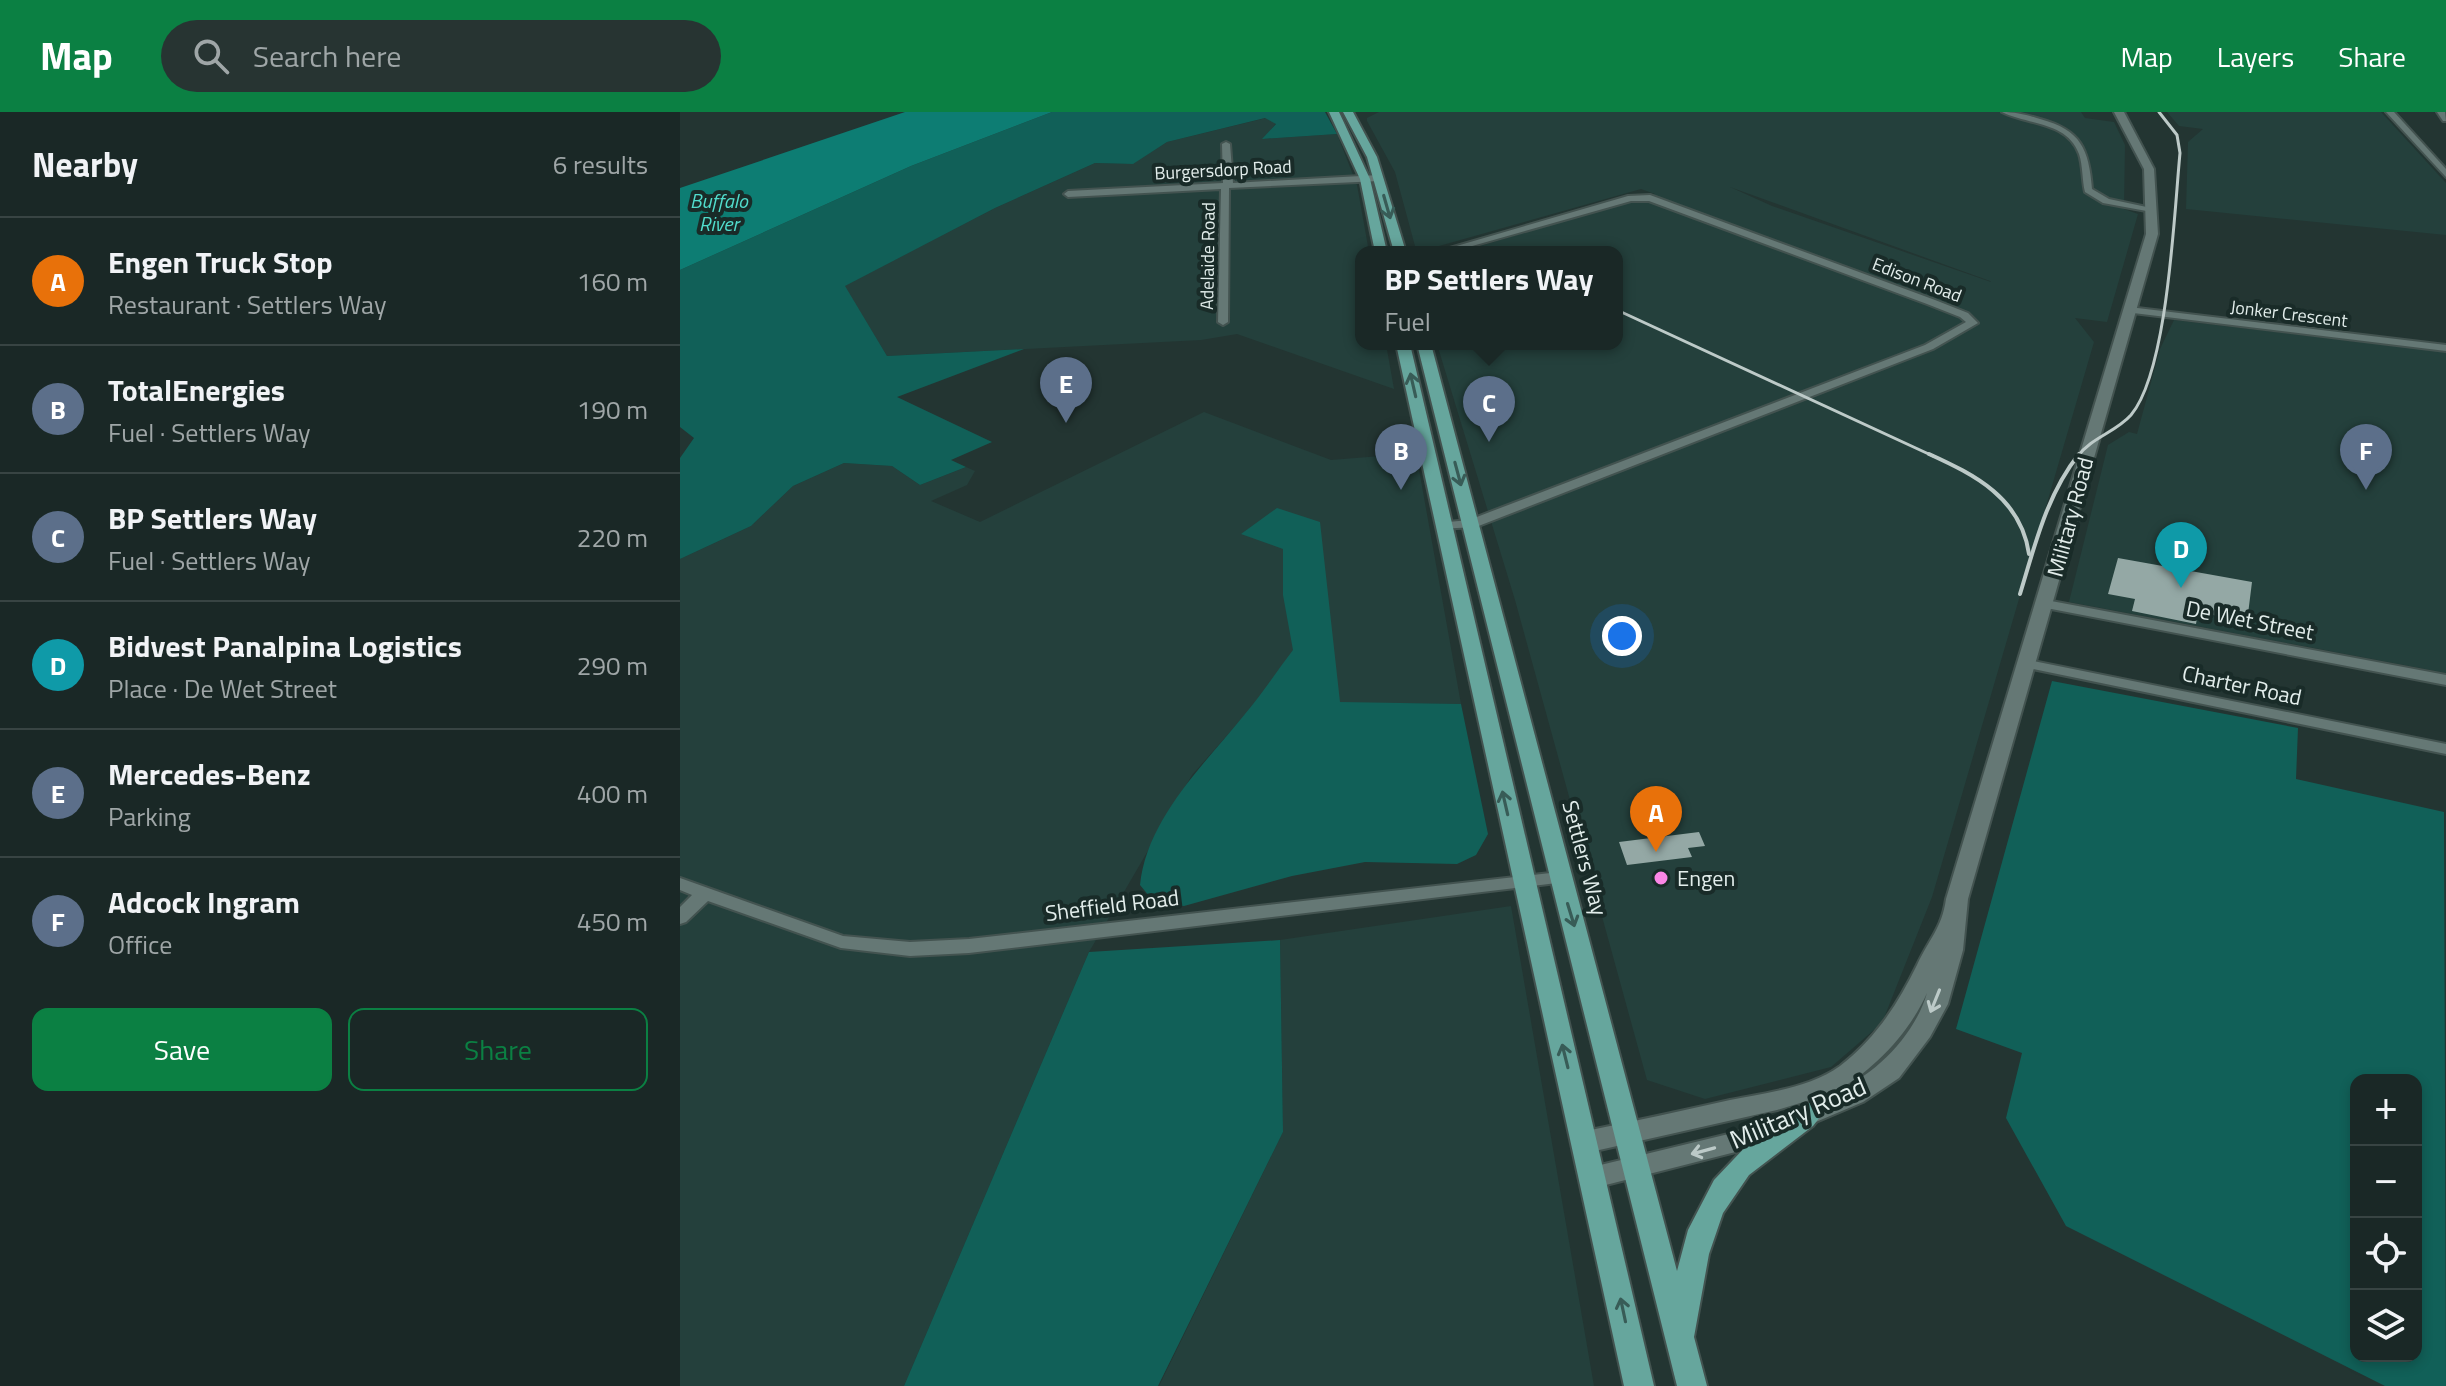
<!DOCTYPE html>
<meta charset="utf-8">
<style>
:root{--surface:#1a2826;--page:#273432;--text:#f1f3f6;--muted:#9fa6a7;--line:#384443;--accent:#0b8043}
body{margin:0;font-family:"Titillium Web",sans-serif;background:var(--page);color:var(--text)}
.controls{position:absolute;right:24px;bottom:24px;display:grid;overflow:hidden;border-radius:16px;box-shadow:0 4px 12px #0003}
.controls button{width:72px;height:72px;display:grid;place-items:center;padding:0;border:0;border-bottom:2px solid var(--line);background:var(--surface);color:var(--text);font:40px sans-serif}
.you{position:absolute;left:942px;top:524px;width:28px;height:28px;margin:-20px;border:6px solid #fff;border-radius:50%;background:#1a73e8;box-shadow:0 0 0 12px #1a73e833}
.badge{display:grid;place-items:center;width:52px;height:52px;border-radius:50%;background:var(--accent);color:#fff;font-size:26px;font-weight:700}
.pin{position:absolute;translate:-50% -66px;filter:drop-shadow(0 2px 4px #0008)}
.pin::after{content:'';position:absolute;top:42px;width:28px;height:24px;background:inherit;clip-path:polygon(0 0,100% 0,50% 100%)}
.popup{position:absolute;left:675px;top:134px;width:268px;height:104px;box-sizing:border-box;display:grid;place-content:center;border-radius:16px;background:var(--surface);filter:drop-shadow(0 2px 6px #0005);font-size:26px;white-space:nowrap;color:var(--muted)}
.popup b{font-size:30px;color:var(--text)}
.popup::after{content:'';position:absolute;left:50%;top:100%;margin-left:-16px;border:16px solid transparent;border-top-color:var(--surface)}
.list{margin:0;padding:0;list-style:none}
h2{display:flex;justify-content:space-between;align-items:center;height:104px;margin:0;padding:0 32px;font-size:34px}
h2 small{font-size:26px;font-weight:400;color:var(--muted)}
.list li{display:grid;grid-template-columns:52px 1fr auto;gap:24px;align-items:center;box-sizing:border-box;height:128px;padding:0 32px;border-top:2px solid var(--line)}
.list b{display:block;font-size:30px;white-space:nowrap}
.list p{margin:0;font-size:26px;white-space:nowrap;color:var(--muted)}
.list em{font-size:26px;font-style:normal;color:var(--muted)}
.actions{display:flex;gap:16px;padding:24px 32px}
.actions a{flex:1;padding:18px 0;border:2px solid var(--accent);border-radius:16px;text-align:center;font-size:28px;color:var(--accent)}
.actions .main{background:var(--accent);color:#fff}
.icon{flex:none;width:44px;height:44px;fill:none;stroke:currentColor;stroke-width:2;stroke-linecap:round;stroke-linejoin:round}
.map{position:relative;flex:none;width:1766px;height:1274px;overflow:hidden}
header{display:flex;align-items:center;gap:48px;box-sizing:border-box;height:112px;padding:0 40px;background:var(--accent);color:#fff}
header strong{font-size:38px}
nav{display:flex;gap:44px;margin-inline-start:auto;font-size:28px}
.search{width:560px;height:72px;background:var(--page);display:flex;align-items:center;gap:20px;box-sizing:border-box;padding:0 28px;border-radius:44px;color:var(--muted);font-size:30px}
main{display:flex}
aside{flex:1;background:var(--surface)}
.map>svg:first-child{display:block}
.built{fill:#24403c;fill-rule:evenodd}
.green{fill:#116058;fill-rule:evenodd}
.water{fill:#0d7d73}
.building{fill:#94a8a5}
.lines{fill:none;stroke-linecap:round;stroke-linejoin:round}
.minor-casing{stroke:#435350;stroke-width:4}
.tertiary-casing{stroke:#435350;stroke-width:4}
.primary-casing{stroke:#435350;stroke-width:4}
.minor{fill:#657875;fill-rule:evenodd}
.tertiary{fill:#657875;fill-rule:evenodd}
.primary{fill:#66a69d;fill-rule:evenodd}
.rail-far1{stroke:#bdcac8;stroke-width:3}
.rail{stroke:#bdcac8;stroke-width:4}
.oneway{stroke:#385c57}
.oneway2{stroke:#bccac8}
.poi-dot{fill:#fb87e6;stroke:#192b28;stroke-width:3}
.labels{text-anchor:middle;stroke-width:8;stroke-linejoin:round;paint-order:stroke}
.far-street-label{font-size:18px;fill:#e2edeb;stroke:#192b28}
.far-water-label{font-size:20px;font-style:italic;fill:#51dccc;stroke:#192b28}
.street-label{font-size:22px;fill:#e2edeb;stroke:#192b28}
.poi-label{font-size:22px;fill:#e2edeb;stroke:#192b28;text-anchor:start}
.near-street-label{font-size:26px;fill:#e2edeb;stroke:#192b28}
</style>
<header>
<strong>Map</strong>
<div class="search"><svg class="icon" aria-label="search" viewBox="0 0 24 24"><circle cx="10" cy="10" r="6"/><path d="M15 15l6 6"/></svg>Search here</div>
<nav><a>Map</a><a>Layers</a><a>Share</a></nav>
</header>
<main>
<aside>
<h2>Nearby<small>6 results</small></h2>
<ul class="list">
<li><span class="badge" style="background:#e8710a">A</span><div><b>Engen Truck Stop</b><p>Restaurant · Settlers Way</p></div><em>160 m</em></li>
<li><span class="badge" style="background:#5c6f8a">B</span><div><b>TotalEnergies</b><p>Fuel · Settlers Way</p></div><em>190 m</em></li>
<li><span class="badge" style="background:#5c6f8a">C</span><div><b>BP Settlers Way</b><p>Fuel · Settlers Way</p></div><em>220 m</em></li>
<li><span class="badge" style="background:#0f9aa8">D</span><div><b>Bidvest Panalpina Logistics</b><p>Place · De Wet Street</p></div><em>290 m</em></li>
<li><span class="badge" style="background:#5c6f8a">E</span><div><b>Mercedes-Benz</b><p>Parking</p></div><em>400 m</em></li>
<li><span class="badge" style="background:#5c6f8a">F</span><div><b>Adcock Ingram</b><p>Office</p></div><em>450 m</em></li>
</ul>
<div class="actions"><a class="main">Save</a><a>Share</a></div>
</aside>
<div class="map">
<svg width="1766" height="1274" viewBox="0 0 1766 1274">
<rect width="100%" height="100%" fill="#233532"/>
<!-- built -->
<g class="built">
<path d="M699,0H1401L1405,6L1434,10L1445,33L1444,97L1458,102L1427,210L1395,206L1414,230L1252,785L1202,911L1151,955L1025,987L967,968L835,488L757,232H937V140H780L975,82L961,77L752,136L735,134L715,60L687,9V6ZM1050,75L1310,169L1311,170L1092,94Z"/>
<path d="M1487,0H1701L1766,71V123L1506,97L1508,30L1523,17L1499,14Z"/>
<path d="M586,6L596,11L584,27L657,22L677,73L689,140H681V232H706L714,277L557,222L521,228L207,244L164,174L315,96L415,51L452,52L487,30Z"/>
<path d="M1494,208L1766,240V561L1389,490L1428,333L1449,320L1457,322L1480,237Z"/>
<path d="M524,300L651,348L726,342V347L738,352L781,592L660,591L566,602L512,663L409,840L224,1274H0V447L71,414L113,374L164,351L212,354L240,373L286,355L295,359L287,373L251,389L300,410Z"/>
<path d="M831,794L914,1274H479L603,1020L600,828Z"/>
</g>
<!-- green -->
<g class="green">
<path d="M372,0H645L657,22L582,27L596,12L585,6L487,30L453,52L415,51L315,96L165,174L207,244L344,237L217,285L312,330L271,348L286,355L240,373L212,354L164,351L113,374L71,414L0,447V346L14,326L0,315V158L231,54Z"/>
<path d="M597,396L640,410L660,590L781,592L808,722L796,743L777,752L685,750L612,764L504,794L474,790L460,773C467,706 524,653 565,602C582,582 597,559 613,538L603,483V437L561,422Z"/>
<path d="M1372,569L1618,616L1616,667L1764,700L1766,1274H1705L1386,1114L1326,1006L1342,941L1276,917ZM1676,968H1736V1244H1676Z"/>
<path d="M600,828L603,1020L478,1274H224L409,840Z"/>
</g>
<!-- water -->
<path class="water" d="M225,0H372L231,54L0,158V76Z"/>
<!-- building -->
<g class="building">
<path d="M1438,446L1572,470L1567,510L1518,500L1516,512L1452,499L1455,487L1428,482Z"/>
<path d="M1019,720L1025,734L1008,736L1012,745L947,753L939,730Z"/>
</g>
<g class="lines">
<!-- minor casing -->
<g class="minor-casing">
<g id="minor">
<path d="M1322,0C1336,0 1347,3 1360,7C1401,18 1409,37 1412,77L1429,87L1476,97L1472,100L1423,91L1405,80C1402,68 1403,54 1399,42C1387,9 1347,13 1322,0Z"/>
<path d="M1706,0H1714L1766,57V65Z"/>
<path d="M1757,0H1765L1766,9H1763Z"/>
<path d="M546,30L550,32L553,71L699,63L703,66L699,69L549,76L548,210L543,213L538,210L541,77L388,85L384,82L388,79L543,71L542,32Z"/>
<path d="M970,83L1255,188L1288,201L1298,211L1253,237L796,415L758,417V411L789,408L1245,233L1286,210L1280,205L1247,192L969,89H951L771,140H756L948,84Z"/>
<path d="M1449,195L1766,233V239L1445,200V196Z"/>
<path d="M1366,488L1766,563V573L1361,495L1359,492L1361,489Z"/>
<path d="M1348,548L1766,632V642L1343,555L1341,552L1343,549Z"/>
<path d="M879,760L885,762L888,766L885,770L289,841L230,844L161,836L28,789L6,810L0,812V795L12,783L0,778V766L163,824L230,830L289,827Z"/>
</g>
</g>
<!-- tertiary casing -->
<g class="tertiary-casing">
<path id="tertiary" d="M1434,0H1444L1474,57L1478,122L1288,787L1283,838L1268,892L1250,925L1219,966L1183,990L1079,1034L914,1076L904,1073L900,1065L904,1057L1065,1018L1153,981L1097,998L906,1041L897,1037L893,1030L897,1023L906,1019C954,1009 1002,999 1050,988C1085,981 1130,976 1160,954C1195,927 1218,892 1237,853C1249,827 1262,816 1266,787L1466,122L1464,57ZM1247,881C1234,925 1194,964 1153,981C1193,959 1228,923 1247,881Z"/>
</g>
<!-- primary casing -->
<g class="primary-casing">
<g id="primary">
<path d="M649,0H659L690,67L707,140H695L680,67Z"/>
<path d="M663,0H673L697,45L726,140H714L687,45Z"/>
<path d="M716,232H730L974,1274H944Z"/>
<path d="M737,232H751L997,1159L1008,1118L1034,1068L1071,1029L1121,994L1130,991L1139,994L1143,1001L1133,1014L1069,1063L1043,1101L1029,1142L1014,1225L1027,1274H997Z"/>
</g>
</g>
<!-- minor -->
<use href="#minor" class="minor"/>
<!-- tertiary -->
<use href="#tertiary" class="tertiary"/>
<!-- primary -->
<use href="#primary" class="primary"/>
<!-- rail-far1 -->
<g class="rail-far1">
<path d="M937,198L1253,344"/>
<path d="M1398,344C1411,326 1436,320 1451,303C1488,259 1494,102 1500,41L1497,23L1479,0"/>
</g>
<!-- rail -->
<g class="rail">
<path d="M1249,342C1295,363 1341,386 1349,442"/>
<path d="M1340,482C1355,433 1367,382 1399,342"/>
</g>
</g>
<!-- one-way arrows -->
<defs><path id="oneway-shaft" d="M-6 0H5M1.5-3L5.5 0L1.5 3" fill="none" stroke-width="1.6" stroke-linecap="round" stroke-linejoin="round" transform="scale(2)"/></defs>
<g class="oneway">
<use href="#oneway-shaft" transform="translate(707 95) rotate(74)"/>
<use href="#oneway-shaft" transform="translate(733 273) rotate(-103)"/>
<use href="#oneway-shaft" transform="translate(778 362) rotate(75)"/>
<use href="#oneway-shaft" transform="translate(825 691) rotate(-103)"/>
<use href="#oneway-shaft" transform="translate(891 803) rotate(73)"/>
<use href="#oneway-shaft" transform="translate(885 944) rotate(-104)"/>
<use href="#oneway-shaft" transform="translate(943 1198) rotate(-102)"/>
</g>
<g class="oneway2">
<use href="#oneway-shaft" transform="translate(1255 889) rotate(112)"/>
<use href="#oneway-shaft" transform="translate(1023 1039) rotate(165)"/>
</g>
<!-- markers -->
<circle class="poi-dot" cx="981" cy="766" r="8"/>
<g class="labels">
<!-- far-street labels -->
<g class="far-street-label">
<text transform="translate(543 58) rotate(-3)" y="6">Burgersdorp Road</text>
<text transform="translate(528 144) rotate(-89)" y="6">Adelaide Road</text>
<text transform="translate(1237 168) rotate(21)" y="6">Edison Road</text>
<text transform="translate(1609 202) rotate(7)" y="6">Jonker Crescent</text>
</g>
<!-- far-water labels -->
<g class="far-water-label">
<text x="39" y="96">Buffalo<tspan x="39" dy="23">River</tspan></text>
</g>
<!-- street labels -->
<g class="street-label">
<text transform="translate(1390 405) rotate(-75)" y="8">Military Road</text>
<text transform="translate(1570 508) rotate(11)" y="8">De Wet Street</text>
<text transform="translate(1562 573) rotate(12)" y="8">Charter Road</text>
<text transform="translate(905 746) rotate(75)" y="8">Settlers Way</text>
<text transform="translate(432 793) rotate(-7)" y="8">Sheffield Road</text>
</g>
<!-- poi labels -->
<g class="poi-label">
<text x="997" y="774">Engen</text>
</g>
<!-- near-street labels -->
<g class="near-street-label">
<text transform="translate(1118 1001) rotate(-23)" y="9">Military Road</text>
</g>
</g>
</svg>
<div class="controls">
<button>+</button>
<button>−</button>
<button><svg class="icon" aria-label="locate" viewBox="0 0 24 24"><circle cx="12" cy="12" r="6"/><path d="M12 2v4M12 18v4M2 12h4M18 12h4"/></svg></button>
<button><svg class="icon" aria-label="layers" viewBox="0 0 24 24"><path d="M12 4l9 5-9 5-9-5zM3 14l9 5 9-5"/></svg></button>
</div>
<div class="you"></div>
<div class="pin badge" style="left:976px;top:740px;background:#e8710a">A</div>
<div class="pin badge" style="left:721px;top:378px;background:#5c6f8a">B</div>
<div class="pin badge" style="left:809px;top:330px;background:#5c6f8a">C</div>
<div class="popup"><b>BP Settlers Way</b>Fuel</div>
<div class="pin badge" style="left:1501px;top:476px;background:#0f9aa8">D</div>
<div class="pin badge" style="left:386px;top:311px;background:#5c6f8a">E</div>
<div class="pin badge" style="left:1686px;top:378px;background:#5c6f8a">F</div>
</div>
</main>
